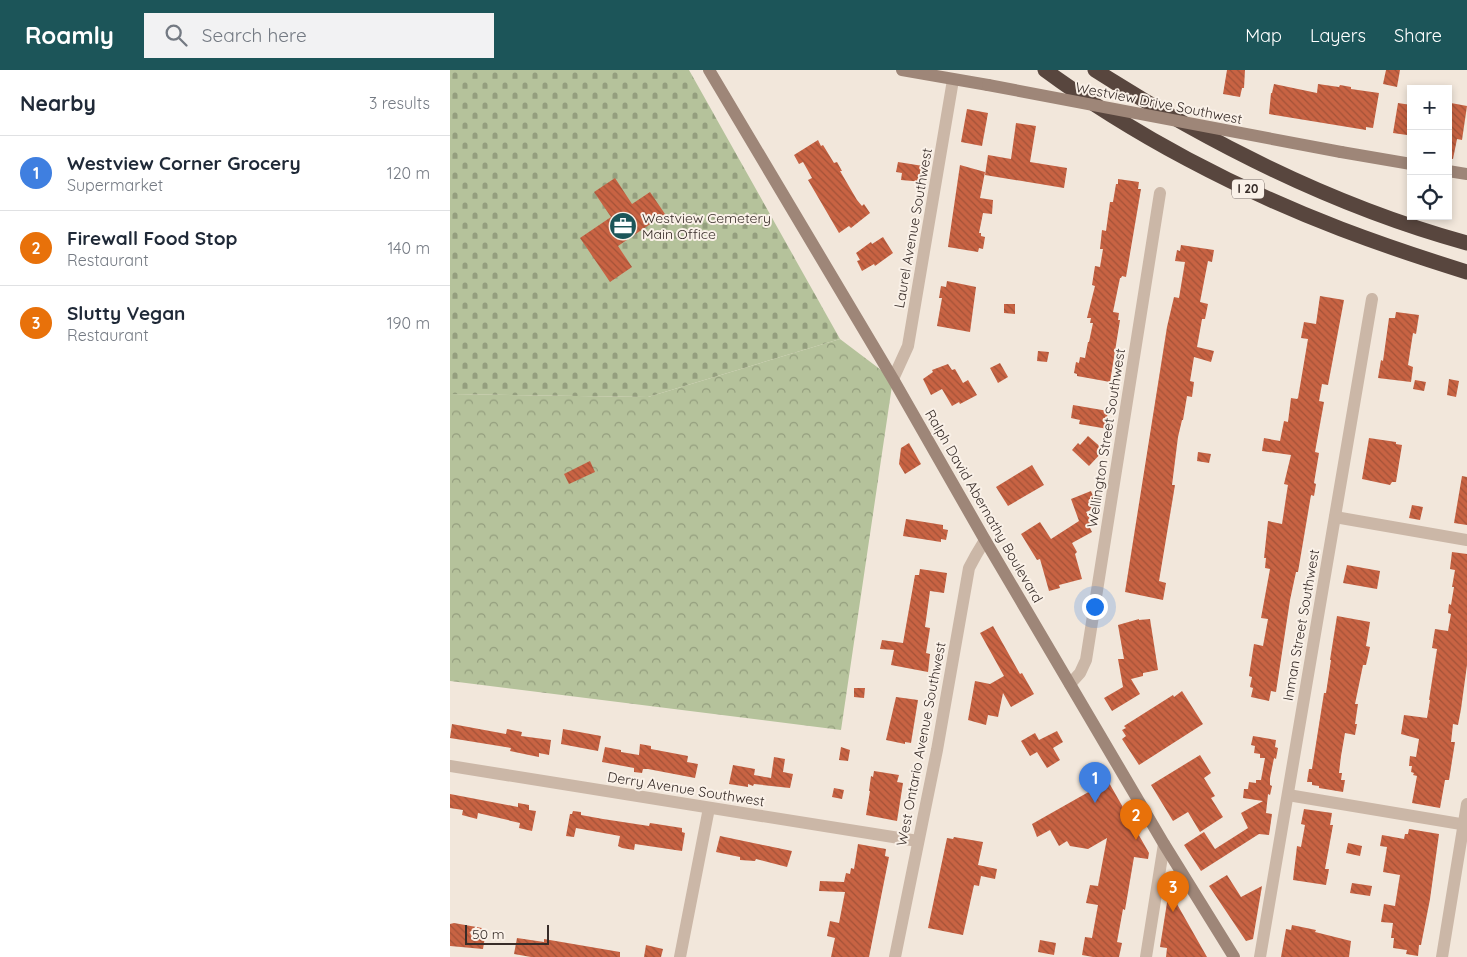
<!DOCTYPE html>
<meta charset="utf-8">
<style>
:root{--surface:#fff;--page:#f2f2f3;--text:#1f2937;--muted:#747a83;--line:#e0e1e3;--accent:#1c5559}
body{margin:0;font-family:Quicksand,sans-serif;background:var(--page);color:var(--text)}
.controls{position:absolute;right:15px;top:15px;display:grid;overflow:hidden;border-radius:0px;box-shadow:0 2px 8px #0003}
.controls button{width:45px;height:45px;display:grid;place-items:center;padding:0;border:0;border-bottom:1px solid var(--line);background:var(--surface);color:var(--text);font:25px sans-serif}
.scale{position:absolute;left:15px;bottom:12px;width:84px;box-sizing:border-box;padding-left:5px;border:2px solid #372c28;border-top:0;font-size:14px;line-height:18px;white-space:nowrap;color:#372c28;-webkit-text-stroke:4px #faf1e8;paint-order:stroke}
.you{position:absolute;left:644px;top:536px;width:18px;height:18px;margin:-12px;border:4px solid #fff;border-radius:50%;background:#1a73e8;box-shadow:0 0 0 8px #1a73e833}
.badge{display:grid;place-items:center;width:32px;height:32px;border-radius:50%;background:var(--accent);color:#fff;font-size:16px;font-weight:700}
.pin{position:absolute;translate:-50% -41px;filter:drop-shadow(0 1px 2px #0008)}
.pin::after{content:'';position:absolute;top:26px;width:18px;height:15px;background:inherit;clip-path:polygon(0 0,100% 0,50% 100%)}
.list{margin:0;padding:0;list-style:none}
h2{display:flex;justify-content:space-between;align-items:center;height:65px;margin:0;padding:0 20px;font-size:21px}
h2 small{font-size:16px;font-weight:400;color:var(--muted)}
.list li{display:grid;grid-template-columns:32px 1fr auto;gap:15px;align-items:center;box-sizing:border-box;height:75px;padding:0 20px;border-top:1px solid var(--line)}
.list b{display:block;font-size:19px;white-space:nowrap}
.list p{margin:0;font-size:16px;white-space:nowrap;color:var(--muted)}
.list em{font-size:16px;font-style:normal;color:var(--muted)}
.icon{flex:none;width:28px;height:28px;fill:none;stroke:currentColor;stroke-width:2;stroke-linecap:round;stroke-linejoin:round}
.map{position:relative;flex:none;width:1017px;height:887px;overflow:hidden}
header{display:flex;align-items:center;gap:30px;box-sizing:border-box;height:70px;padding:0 25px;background:var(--accent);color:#fff}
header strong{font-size:24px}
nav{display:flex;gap:28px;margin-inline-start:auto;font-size:18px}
.search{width:350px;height:45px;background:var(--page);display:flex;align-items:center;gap:12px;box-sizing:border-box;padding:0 18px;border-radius:0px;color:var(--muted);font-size:19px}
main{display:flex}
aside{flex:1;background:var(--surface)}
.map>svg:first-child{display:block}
.forest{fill:url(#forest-crowns)}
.cemetery{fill:url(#cemetery-stones)}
.building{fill:url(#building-back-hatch)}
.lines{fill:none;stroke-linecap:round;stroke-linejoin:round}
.street{stroke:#cbb7a7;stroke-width:12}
.secondary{stroke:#9e8678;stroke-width:12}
.highway{stroke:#58463e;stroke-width:15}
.secondary-bridge{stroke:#9e8678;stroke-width:12}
.labels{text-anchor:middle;stroke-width:4;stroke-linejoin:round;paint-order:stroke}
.shield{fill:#faf1e8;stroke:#726762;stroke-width:1}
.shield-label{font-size:12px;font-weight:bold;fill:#372c28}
.street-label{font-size:14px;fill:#372c28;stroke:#faf1e8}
.poi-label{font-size:14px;fill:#372c28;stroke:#faf1e8;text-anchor:start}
</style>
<header>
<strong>Roamly</strong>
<div class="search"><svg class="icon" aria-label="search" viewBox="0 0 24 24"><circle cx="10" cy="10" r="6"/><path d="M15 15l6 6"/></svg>Search here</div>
<nav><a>Map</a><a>Layers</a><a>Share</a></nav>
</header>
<main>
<aside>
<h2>Nearby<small>3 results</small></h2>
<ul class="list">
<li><span class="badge" style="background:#3f7fe0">1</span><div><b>Westview Corner Grocery</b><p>Supermarket</p></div><em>120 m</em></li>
<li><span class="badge" style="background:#e8710a">2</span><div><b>Firewall Food Stop</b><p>Restaurant</p></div><em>140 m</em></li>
<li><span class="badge" style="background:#e8710a">3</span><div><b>Slutty Vegan</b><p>Restaurant</p></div><em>190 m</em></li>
</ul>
</aside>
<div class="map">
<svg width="1017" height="887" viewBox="0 0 1017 887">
<defs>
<pattern id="forest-crowns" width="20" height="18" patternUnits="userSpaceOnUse" patternTransform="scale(1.25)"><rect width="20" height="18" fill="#b5c29b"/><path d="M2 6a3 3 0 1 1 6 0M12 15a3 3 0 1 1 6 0" fill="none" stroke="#949e7e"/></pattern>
<pattern id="cemetery-stones" width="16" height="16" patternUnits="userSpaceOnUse" patternTransform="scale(1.25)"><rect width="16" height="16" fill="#b5c29b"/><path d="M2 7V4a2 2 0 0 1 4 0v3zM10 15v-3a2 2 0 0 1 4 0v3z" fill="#949e7e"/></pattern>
<pattern id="building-back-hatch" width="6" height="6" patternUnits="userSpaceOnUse" patternTransform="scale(1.25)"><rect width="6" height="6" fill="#c86343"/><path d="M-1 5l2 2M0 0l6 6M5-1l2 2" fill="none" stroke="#a35238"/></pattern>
</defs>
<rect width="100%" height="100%" fill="#f2e7db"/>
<!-- forest -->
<path class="forest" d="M390,269L443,309L391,660L0,611V324L198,327Z"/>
<!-- cemetery -->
<path class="cemetery" d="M0,0H239L390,269L198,327L0,324Z"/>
<!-- building -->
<g class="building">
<path d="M777,0H795L794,18H792L790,27L773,24Z"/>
<path d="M936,0H950L947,17L933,14Z"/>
<path d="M824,14L867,23L868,14L889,17L890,15L901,17V19L929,23L923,58L916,57V60L819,44L821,23H822Z"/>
<path d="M948,33L961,35V60H958L957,65L943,63Z"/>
<path d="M1001,33L1017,36L1012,70L1007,69L1003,89H998V49Z"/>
<path d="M517,39L538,43L532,76L511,72Z"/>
<path d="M566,53L586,56L580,92L617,98L614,118L535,105L538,85L561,89Z"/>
<path d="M368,70L371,76L373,75L384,93L387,92L392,101H390L407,130L412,136L414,134L420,143L401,158L399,156L389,163L358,110L362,108L357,99L353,92L349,94L344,85Z"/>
<path d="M448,92L473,96L472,99H476L474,112L451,110L452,103L446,102Z"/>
<path d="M510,95L535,102L530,128L543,130L542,144L533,143L529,163H531V166L535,167L533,179L529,178L528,182L498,177Z"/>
<path d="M165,108L182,134L200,122L215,144L168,176L182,197L160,212L130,168L161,147L144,122Z"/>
<path d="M668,109L689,112L688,119H691L676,207L672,206L671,208H670L663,242L669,243L668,250H670L660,312L627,306V304L624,303L626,292L629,293L630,287L635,288L638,272H639L643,253H640L641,248H637L645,216L642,215L645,196L650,197L653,179H650L652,160L656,161L660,132H663L666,114H668Z"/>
<path d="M433,167L443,183L425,196L424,194L412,201L407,191L410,190L406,183L421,172L422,174Z"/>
<path d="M731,175L764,180L762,192L758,191L750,232L758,234L755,249H752L747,277L764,281L761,292L744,287L740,311L744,312L742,327L737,326L733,350H732L728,367L722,415H725L709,511L716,513L713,530L675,522L717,257L724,227L729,228L735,192L725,191L727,180L730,181Z"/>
<path d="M497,211L526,217L520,262L487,256L492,228H489L491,216L496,217Z"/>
<path d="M870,226L894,230L878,315L872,314L869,331L874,332L865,382L869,383L864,413L866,414L864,426L861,425L848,502H846L840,530L826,622L821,621L819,631L801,627L803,618L800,617L802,607L799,606L804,574L813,576L818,549L811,548L820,499L815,498L816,488H814L818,451L832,454L837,421L838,415L834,414L841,385L812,381L814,368L830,371L834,351L838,352L841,328L847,329L848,328L858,269L851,268L854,252L866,254Z"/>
<path d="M554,234H565V244L554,243Z"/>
<path d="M946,242L969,245L966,264L963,263L958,295L963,297L961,312L928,308L931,290L933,291L939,248H945Z"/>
<path d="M588,281L599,282L597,292L587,291Z"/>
<path d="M550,293L558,307L548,313L540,298Z"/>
<path d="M498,294L502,300L505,299L513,313L518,310L527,325L510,334L509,332L502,336L492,319L481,325L473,309L483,302L482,300Z"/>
<path d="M999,309L1009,311L1006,327L997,325Z"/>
<path d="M965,310L976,312L974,321L963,319Z"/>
<path d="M623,335L658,341L657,348L660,349L658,359L629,354L630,350L621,348Z"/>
<path d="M638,366L654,380L639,396L622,380L628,373L630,375Z"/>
<path d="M919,368L946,372V374L952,375L946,412H942L940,415L912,409Z"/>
<path d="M459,373L471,394L455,404L449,394L451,378Z"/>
<path d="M748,382L761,384L759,393L747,391Z"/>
<path d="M140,391L145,402L119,414L114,404Z"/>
<path d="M582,395L594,415L558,436L546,417Z"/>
<path d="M1012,406L1017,407V455L1004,453Z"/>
<path d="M641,421L645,431L643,432L645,438L636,442L643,454L639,456L642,462L622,473L627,482L625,484L632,509L609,515L610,518L599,521L590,489L587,490L571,464L590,452L601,469L629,451L621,429Z"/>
<path d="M962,435L973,437L970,450L959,448Z"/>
<path d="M456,449L493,455V459L498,460L496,470L491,469V472L453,466Z"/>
<path d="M1002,482L1017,484V595L1011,639L1008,655L1003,654L1001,672H1005L999,710H995L990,738L962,733L967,706L963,705L964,703L961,702L962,696H959L960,686L966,687L969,669L951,664L954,645L977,648L980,630H979L987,579L982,578L985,559L998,561L1001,544L998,543L999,534L1001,535L1004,517H1002L1005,500L1000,499Z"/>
<path d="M897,495L930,501L927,519L893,513Z"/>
<path d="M470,499L497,503L494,523L480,521L475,557L480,558L476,583L480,584L478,602L441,595L444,580L430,579L432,570L453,573L465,505H469Z"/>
<path d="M887,546L920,552L916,576L920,577L916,595H913L905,634H908L905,654H907L905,665L895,663L891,686L889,703H892L891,710H895L893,722L869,718V716L862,715V712H857L859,699H862L874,623H876L881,590H880Z"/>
<path d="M689,549V550L700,549L708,600L693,603V606L681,609L690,624L662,641L654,628L673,617L668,589H674L668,555Z"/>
<path d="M543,556L570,604L572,603L584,624L561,637L553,623L548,647L538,645L536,655L518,650L525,611L540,614L554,606L530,563Z"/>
<path d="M404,618H415L414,628L404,627Z"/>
<path d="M732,621L753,654L689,695L672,669L676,666L672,660L676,658L674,656L723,625L724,627Z"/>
<path d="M446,627L468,630L461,673L455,672V674L436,670Z"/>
<path d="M2,654L56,664L57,659L72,662L71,666L101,670L99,685L89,683V687L79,685L60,681L61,678L0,668Z"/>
<path d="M113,659L151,666L148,681L111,674Z"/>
<path d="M607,661L613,672L603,678L610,690L597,698L587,682L580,686L571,671L585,663L589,670Z"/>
<path d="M803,666L826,670L825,677L828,678L826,689L824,688L820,708V715L822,716L820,725L818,724L816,743L822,744L819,765L809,764L751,801L734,775L754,762L765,779L798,758L791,743L813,731L793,728L794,719H798L799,712L806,713V710H811L815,688H810V684L804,683L805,676L801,675Z"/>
<path d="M190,674L201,676V679L238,686L237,692L248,694L245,708L198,699H193L192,703L184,702V698L152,692L155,677L171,680V682L189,685Z"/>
<path d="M391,677L400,680L398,691L389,690Z"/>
<path d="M750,685L761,703L754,708L765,726L761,728L773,747L750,762L738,742L723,751L701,715Z"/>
<path d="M324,687L335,689L333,702L343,704L340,718L304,714L303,716L298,714V717L279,714L283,695L305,699L304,705L321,708Z"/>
<path d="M424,701L449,705L447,712L453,713L447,751L416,745L420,721H419L421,706L423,707Z"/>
<path d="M658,711L699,783L698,789L684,787L675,840L673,839L667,872L672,873L669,887H643L632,885L635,867L642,868L648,835L636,833L640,815L648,816L657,768L638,779L620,776L617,771L609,776L600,760L587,767L582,754Z"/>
<path d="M384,718L394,720L392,729L382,727Z"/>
<path d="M0,724L68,737V733L79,735V740L86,741L82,761L69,758L70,753L28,743L27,749L12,745L13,740L0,738Z"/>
<path d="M854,739L882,743L880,755H883L875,799H879L876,815L843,810L847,776L851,777L855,755L851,754Z"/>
<path d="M123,741L131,742V745L153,749L199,756L200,753L232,758V762L235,763L232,781L185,774L184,780L172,778L168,776L170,766L126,758L124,767L116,766L120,744H122Z"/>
<path d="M959,759L989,764L980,829L971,875H969L968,886L956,884L957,880L943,878L944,868H941L943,853L931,852L934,834L945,836L950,805L933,802L937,777L930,776L932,765L954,769L955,764H958Z"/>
<path d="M270,766L342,781L337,797L306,789L305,791L290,790V787L266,782Z"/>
<path d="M504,767L533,772L528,795L547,799L545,809L531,806L529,816L524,815L513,865L478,858L497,768L503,769Z"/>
<path d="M898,773L912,776L910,786L896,783Z"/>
<path d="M408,774L436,779L435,786L439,787L419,887H381L385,868L377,866L380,851L389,853L395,822L369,821L370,811L394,812L396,803L400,804L401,798L404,799Z"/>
<path d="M777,805L791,827L812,816L803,869L796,871L759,816Z"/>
<path d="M902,813L922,816L920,826L900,823Z"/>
<path d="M719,820L757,887H716L717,878L710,877Z"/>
<path d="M4,853L32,858L31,867H35L33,879L0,876V854Z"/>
<path d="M842,855L866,860L865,862L901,871L899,887H831L836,859L841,860Z"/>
<path d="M67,868L94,872V869L170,882V887H81L64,884Z"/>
<path d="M590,870L606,873L604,885L588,882Z"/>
<path d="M196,875L213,879L211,887H194Z"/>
</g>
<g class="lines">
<!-- street -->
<g class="street">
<path d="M443,309L458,276L503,10"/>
<path d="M885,447L1017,470"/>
<path d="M620,614L630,603L636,590L710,123"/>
<path d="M0,696L468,771"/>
<path d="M838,725L1017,755"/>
<path d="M230,887L259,738"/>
<path d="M445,887L487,680L519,498L526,485L535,470"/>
<path d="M696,887L714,774"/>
<path d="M810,887L922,229"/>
<path d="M992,887L1017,734"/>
</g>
<!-- secondary -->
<g class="secondary">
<path d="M259,0L443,309L535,470L714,774L784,887"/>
<path d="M452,0L538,15"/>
<path d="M891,82L961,94"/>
<path d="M998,101L1017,104"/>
</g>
<!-- highway -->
<g class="highway">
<path d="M595,0C683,65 789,120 891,159C933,175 975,189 1017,202"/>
<path d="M645,0C759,73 886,137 1017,173"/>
</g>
<!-- secondary-bridge -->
<path class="secondary-bridge" d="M538,15L891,82"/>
</g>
<!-- icons -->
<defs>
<g id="office-disc" transform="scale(1.4375)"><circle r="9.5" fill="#1c5559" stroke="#faf1e8"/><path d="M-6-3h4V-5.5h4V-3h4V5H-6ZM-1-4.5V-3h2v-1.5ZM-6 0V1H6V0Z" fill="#fff"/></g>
</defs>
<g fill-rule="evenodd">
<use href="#office-disc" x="173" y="156"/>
</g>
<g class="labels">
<!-- shield labels -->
<rect class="shield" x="782" y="109.5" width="32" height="19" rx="4"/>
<g class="shield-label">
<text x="798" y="123">I 20</text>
</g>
<!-- street labels -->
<g class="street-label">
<text transform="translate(709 33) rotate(11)" y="5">Westview Drive Southwest</text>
<text transform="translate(463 158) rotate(-80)" y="5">Laurel Avenue Southwest</text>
<text transform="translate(656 368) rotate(-81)" y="5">Wellington Street Southwest</text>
<text transform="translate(534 436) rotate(60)" y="5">Ralph David Abernathy Boulevard</text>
<text transform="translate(851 555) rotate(-80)" y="5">Inman Street Southwest</text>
<text transform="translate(471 674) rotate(-79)" y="5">West Ontario Avenue Southwest</text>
<text transform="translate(236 719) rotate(9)" y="5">Derry Avenue Southwest</text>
</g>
<!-- poi labels -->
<g class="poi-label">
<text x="192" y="153">Westview Cemetery<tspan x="192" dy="16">Main Office</tspan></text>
</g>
</g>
</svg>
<div class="controls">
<button>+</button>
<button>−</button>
<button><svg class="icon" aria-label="locate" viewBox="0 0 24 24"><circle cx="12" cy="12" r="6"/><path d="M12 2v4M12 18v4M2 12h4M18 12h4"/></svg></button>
</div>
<div class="scale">50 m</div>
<div class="you"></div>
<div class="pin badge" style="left:645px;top:733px;background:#3f7fe0">1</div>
<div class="pin badge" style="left:686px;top:770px;background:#e8710a">2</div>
<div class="pin badge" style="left:723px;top:842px;background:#e8710a">3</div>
</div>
</main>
